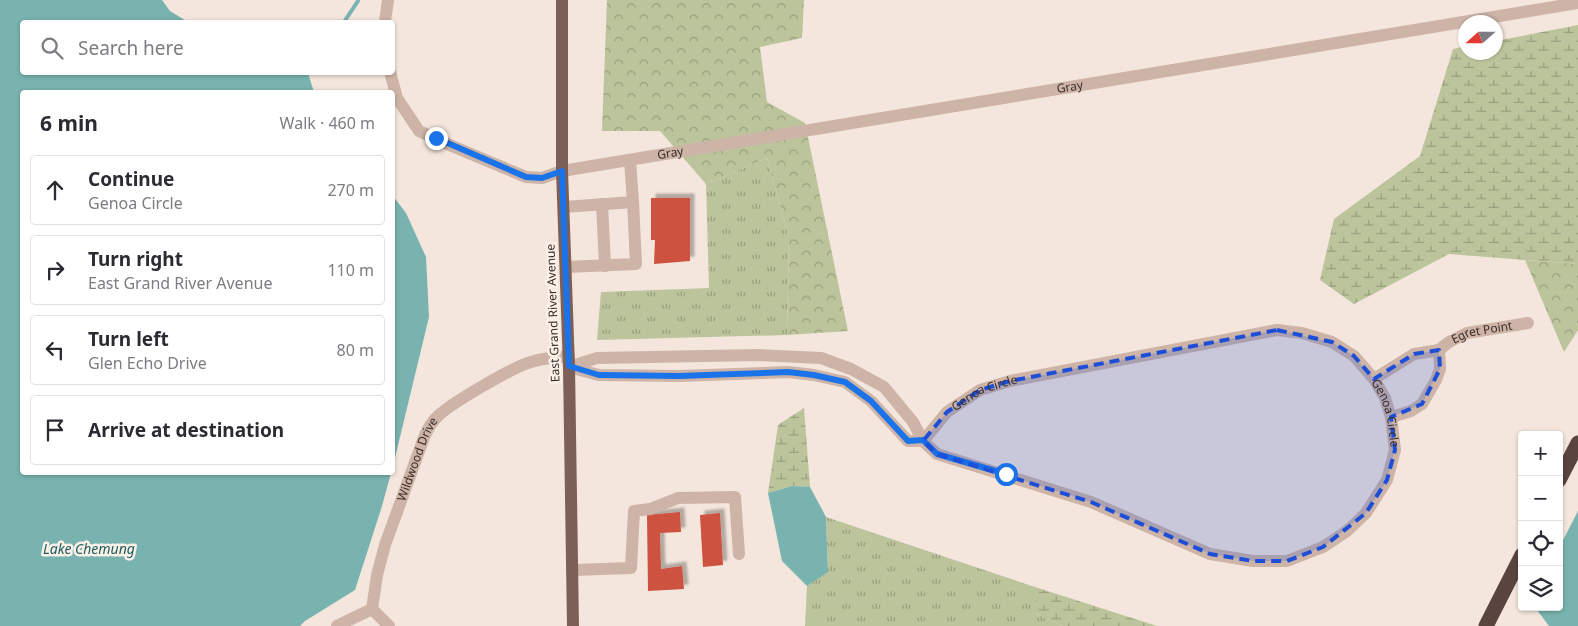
<!DOCTYPE html>
<meta charset="utf-8">
<style>
:root{--surface:#fff;--page:#f2f2f3;--text:#2b2b33;--muted:#7c7c81;--line:#e1e1e2}
body{margin:0;font-family:"Noto Sans",sans-serif;background:var(--page);color:var(--text)}
.controls{position:absolute;right:15px;bottom:15px;display:grid;overflow:hidden;border-radius:5px;box-shadow:0 1px 4px #0004}
.controls button{width:45px;height:45px;display:grid;place-items:center;padding:0;border:0;border-bottom:1px solid var(--line);background:var(--surface);color:var(--text);font:25px sans-serif}
.compass{position:absolute;left:1458px;top:15px;width:45px;height:45px;border-radius:50%;background:var(--surface);box-shadow:0 1px 4px #0004;rotate:249deg}
.stop{position:absolute;width:15px;height:15px;margin:-11px;border:4px solid #1a73e8;border-radius:50%;background:#fff}
.stop.end{background:#1a73e8;border-color:#fff;box-shadow:0 1px 5px #0008}
.list{margin:0;padding:0;list-style:none}
h2{display:flex;justify-content:space-between;align-items:center;height:65px;margin:0;padding:0 20px;font-size:21px}
h2 small{font-size:16px;font-weight:400;color:var(--muted)}
.list li{display:grid;grid-template-columns:32px 1fr auto;gap:15px;align-items:center;box-sizing:border-box;height:70px;margin:0 10px 10px;padding:0 10px;border:1px solid var(--line);border-radius:5px}
.list b{display:block;font-size:19px;white-space:nowrap}
.list p{margin:0;font-size:16px;white-space:nowrap;color:var(--muted)}
.list em{font-size:16px;font-style:normal;color:var(--muted)}
.icon{flex:none;width:28px;height:28px;fill:none;stroke:currentColor;stroke-width:2;stroke-linecap:round;stroke-linejoin:round}
.map{position:relative;flex:none;width:1578px;height:626px;overflow:hidden}
.search{position:absolute;background:var(--surface);box-shadow:0 1px 4px #0004;left:20px;top:20px;width:375px;height:55px;display:flex;align-items:center;gap:12px;box-sizing:border-box;padding:0 18px;border-radius:5px;color:var(--muted);font-size:19px}
.panel{position:absolute;background:var(--surface);box-shadow:0 1px 4px #0004;left:20px;top:90px;width:375px;height:385px;border-radius:5px}
.map>svg:first-child{display:block}
.grass{fill:url(#grass-tufts)}
.forest{fill:url(#forest-crowns)}
.wetland{fill:url(#wetland-marsh)}
.water{fill:#79b3af}
.lines{fill:none;stroke-linecap:round;stroke-linejoin:round}
.stream{stroke:#79b3af;stroke-width:4}
.building{fill:#cd5240;filter:url(#shadow)}
.minor{stroke:#cdb4a7;stroke-width:12}
.major{stroke:#7c6058;stroke-width:12}
.highway{stroke:#5a443f;stroke-width:15}
.route{stroke:#1a73e8;stroke-width:6}
.marked{fill:#1d4ed8;fill-opacity:0.2;stroke:#1d4ed8;stroke-width:4;stroke-dasharray:10 6;stroke-linejoin:round}
.labels{text-anchor:middle;stroke-width:5;stroke-linejoin:round;paint-order:stroke}
.street-label{font-size:12px;fill:#392b28;stroke:#fbf1e9}
.water-label{font-size:14px;font-style:italic;fill:#1b5d5a;stroke:#fbf1e9}
</style>
<div class="map">
<svg width="1578" height="626" viewBox="0 0 1578 626">
<defs>
<pattern id="grass-tufts" width="24" height="20" patternUnits="userSpaceOnUse" patternTransform="scale(1.25)"><rect width="24" height="20" fill="#bbc49b"/><path d="M3 7l-1-3M5 7V3M7 7l1-3M15 17l-1-3M17 17v-4M19 17l1-3" fill="none" stroke="#999f7e"/></pattern>
<pattern id="forest-crowns" width="20" height="18" patternUnits="userSpaceOnUse" patternTransform="scale(1.25)"><rect width="20" height="18" fill="#bbc49b"/><path d="M2 6a3 3 0 1 1 6 0M12 15a3 3 0 1 1 6 0" fill="none" stroke="#999f7e"/></pattern>
<pattern id="wetland-marsh" width="20" height="14" patternUnits="userSpaceOnUse" patternTransform="scale(1.25)"><rect width="20" height="14" fill="#bbc49b"/><path d="M1 5h8M5 5V1M11 12h8M15 12V8" fill="none" stroke="#999f7e"/></pattern>
<filter id="shadow"><feDropShadow dx="4.5" dy="-4.5" stdDeviation="1" flood-color="#0004"/></filter>
</defs>
<rect width="100%" height="100%" fill="#f4e6dc"/>
<!-- grass -->
<g class="grass">
<path d="M767,158L789,238L787,335L597,340L601,292L709,288L706,184Z"/>
<path d="M826,517L1035,587V613L1062,626H805L807,586L828,571Z"/>
</g>
<!-- forest -->
<g class="forest">
<path d="M607,0H804L802,38L760,47L767,102L805,123L848,331L787,335L789,238L767,158L706,184L660,131H602Z"/>
<path d="M1525,260L1578,264V330L1564,352Z"/>
</g>
<!-- wetland -->
<g class="wetland">
<path d="M1578,25V264L1449,254L1354,304L1320,280L1334,219L1420,156L1453,49L1465,46L1466,52H1496V41Z"/>
<path d="M804,408L810,487L792,486L768,493L778,425Z"/>
<path d="M1035,587L1157,626H1062L1035,613Z"/>
</g>
<!-- water -->
<g class="water">
<path d="M0,0H162L170,11L188,22H22V72L308,73L314,92H22V472L391,473L382,506L355,590L305,621L300,626H0Z"/>
<path d="M393,196L406,213L426,257L429,317L393,466Z"/>
<path d="M792,486L810,487L826,517L828,572L807,586L782,561L768,493Z"/>
<path d="M1578,511V626H1549L1537,610L1538,607H1559V548Z"/>
</g>
<g class="lines">
<!-- stream -->
<path class="stream" d="M344,22L358,1"/>
</g>
<!-- building -->
<g class="building">
<path d="M651,198H690V261L654,264L655,240H651Z"/>
<path d="M680,512L681,532L660,533L661,569L682,566L684,589L648,591L647,515Z"/>
<path d="M720,513L723,565L703,567L700,515Z"/>
</g>
<g class="lines">
<!-- minor -->
<g class="minor">
<path d="M385,22L388,0"/>
<path id="s1" d="M390,72L397,98L419,131L452,146L526,177L542,178L562,171L1578,3"/>
<path d="M602,204L605,266"/>
<path d="M564,207L633,202L630,160"/>
<path d="M566,267L636,264L633,202"/>
<path id="s2" d="M569,367L599,375L679,376L788,372L814,375L845,382L871,401L908,441H923L947,412L980,390L1010,381L1277,330L1302,333L1332,342L1354,356L1374,379L1385,398L1391,417L1395,450L1387,480L1366,513L1347,531L1323,547L1287,561H1253L1210,554L1091,502L937,454L923,441L913,422L884,387L851,369L821,358L758,355L597,358L569,367"/>
<path id="s3" d="M1374,379L1414,354L1439,350L1449,342L1467,333L1528,323"/>
<path d="M1391,417L1411,411L1422,404L1436,380L1440,369L1439,350"/>
<path d="M572,570L631,568L634,511L650,509L678,498L735,497L739,554"/>
<path d="M372,609L389,626"/>
<path id="s4" d="M337,626L372,609L377,575L385,545L422,443C425,434 429,426 435,419C447,405 513,367 531,362C543,358 556,357 569,356"/>
</g>
<!-- major -->
<path class="major" d="M562,0V171L569,367L573,626"/>
<!-- highway -->
<g class="highway">
<path d="M1559,480L1578,443"/>
<path d="M1486,626L1522,555"/>
</g>
</g>
<g class="lines">
<!-- route -->
<path class="route" d="M436,138L526,177L542,178L562,171L569,366L599,375L679,376L788,372L814,375L845,382L871,401L908,441L923,440L937,454L1006,474"/>
</g>
<!-- marked area -->
<path class="marked" d="M1277,330L1332,342L1354,356L1374,379L1414,354L1426,352L1439,350L1440,369L1422,404L1391,417L1395,450L1387,480L1366,513L1323,547L1287,561H1253L1210,554L1091,502L937,454L923,441L947,412L980,390L1010,381Z"/>
<g class="labels">
<!-- street labels -->
<g class="street-label">
<text dy="4" stroke="none"><textPath href="#s1" startOffset="735">Gray</textPath></text>
<text dy="4" stroke="none"><textPath href="#s1" startOffset="330">Gray</textPath></text>
<text transform="translate(553 313) rotate(-92)" y="4">East Grand River Avenue</text>
<text dy="4" stroke="none"><textPath href="#s3" startOffset="120">Egret Point</textPath></text>
<text dy="4" stroke="none"><textPath href="#s2" startOffset="460">Genoa Circle</textPath></text>
<text dy="4" stroke="none"><textPath href="#s2" startOffset="910">Genoa Circle</textPath></text>
<text dy="4" stroke="none"><textPath href="#s4" startOffset="196">Wildwood Drive</textPath></text>
</g>
<!-- water labels -->
<g class="water-label">
<text x="89" y="554">Lake Chemung</text>
</g>
</g>
</svg>
<div class="controls">
<button>+</button>
<button>−</button>
<button><svg class="icon" aria-label="locate" viewBox="0 0 24 24"><circle cx="12" cy="12" r="6"/><path d="M12 2v4M12 18v4M2 12h4M18 12h4"/></svg></button>
<button><svg class="icon" aria-label="layers" viewBox="0 0 24 24"><path d="M12 4l9 5-9 5-9-5zM3 14l9 5 9-5"/></svg></button>
</div>
<svg class="compass" viewBox="-18 -18 36 36"><path d="M0-13l5 13h-10z" fill="#e53935"/><path d="M0 13l5-13h-10z" fill="#7c7c81"/></svg>
<div class="stop" style="left:1006px;top:474px"></div>
<div class="stop end" style="left:436px;top:138px"></div>
<div class="search"><svg class="icon" aria-label="search" viewBox="0 0 24 24"><circle cx="10" cy="10" r="6"/><path d="M15 15l6 6"/></svg>Search here</div>
<section class="panel">
<h2>6 min<small>Walk · 460 m</small></h2>
<ul class="list">
<li><svg class="icon" aria-label="ahead" viewBox="0 0 24 24"><path d="M12 20V5M6 11l6-6 6 6"/></svg><div><b>Continue</b><p>Genoa Circle</p></div><em>270 m</em></li>
<li><svg class="icon" aria-label="right" viewBox="0 0 24 24"><path d="M7 20v-9h11M14 6l5 5-5 5"/></svg><div><b>Turn right</b><p>East Grand River Avenue</p></div><em>110 m</em></li>
<li><svg class="icon" aria-label="left" viewBox="0 0 24 24"><path d="M17 20v-9H6M10 6l-5 5 5 5"/></svg><div><b>Turn left</b><p>Glen Echo Drive</p></div><em>80 m</em></li>
<li><svg class="icon" aria-label="arrive" viewBox="0 0 24 24"><path d="M6 21V4h12l-3 4 3 4H6"/></svg><div><b>Arrive at destination</b></div></li>
</ul>
</section>
</div>
